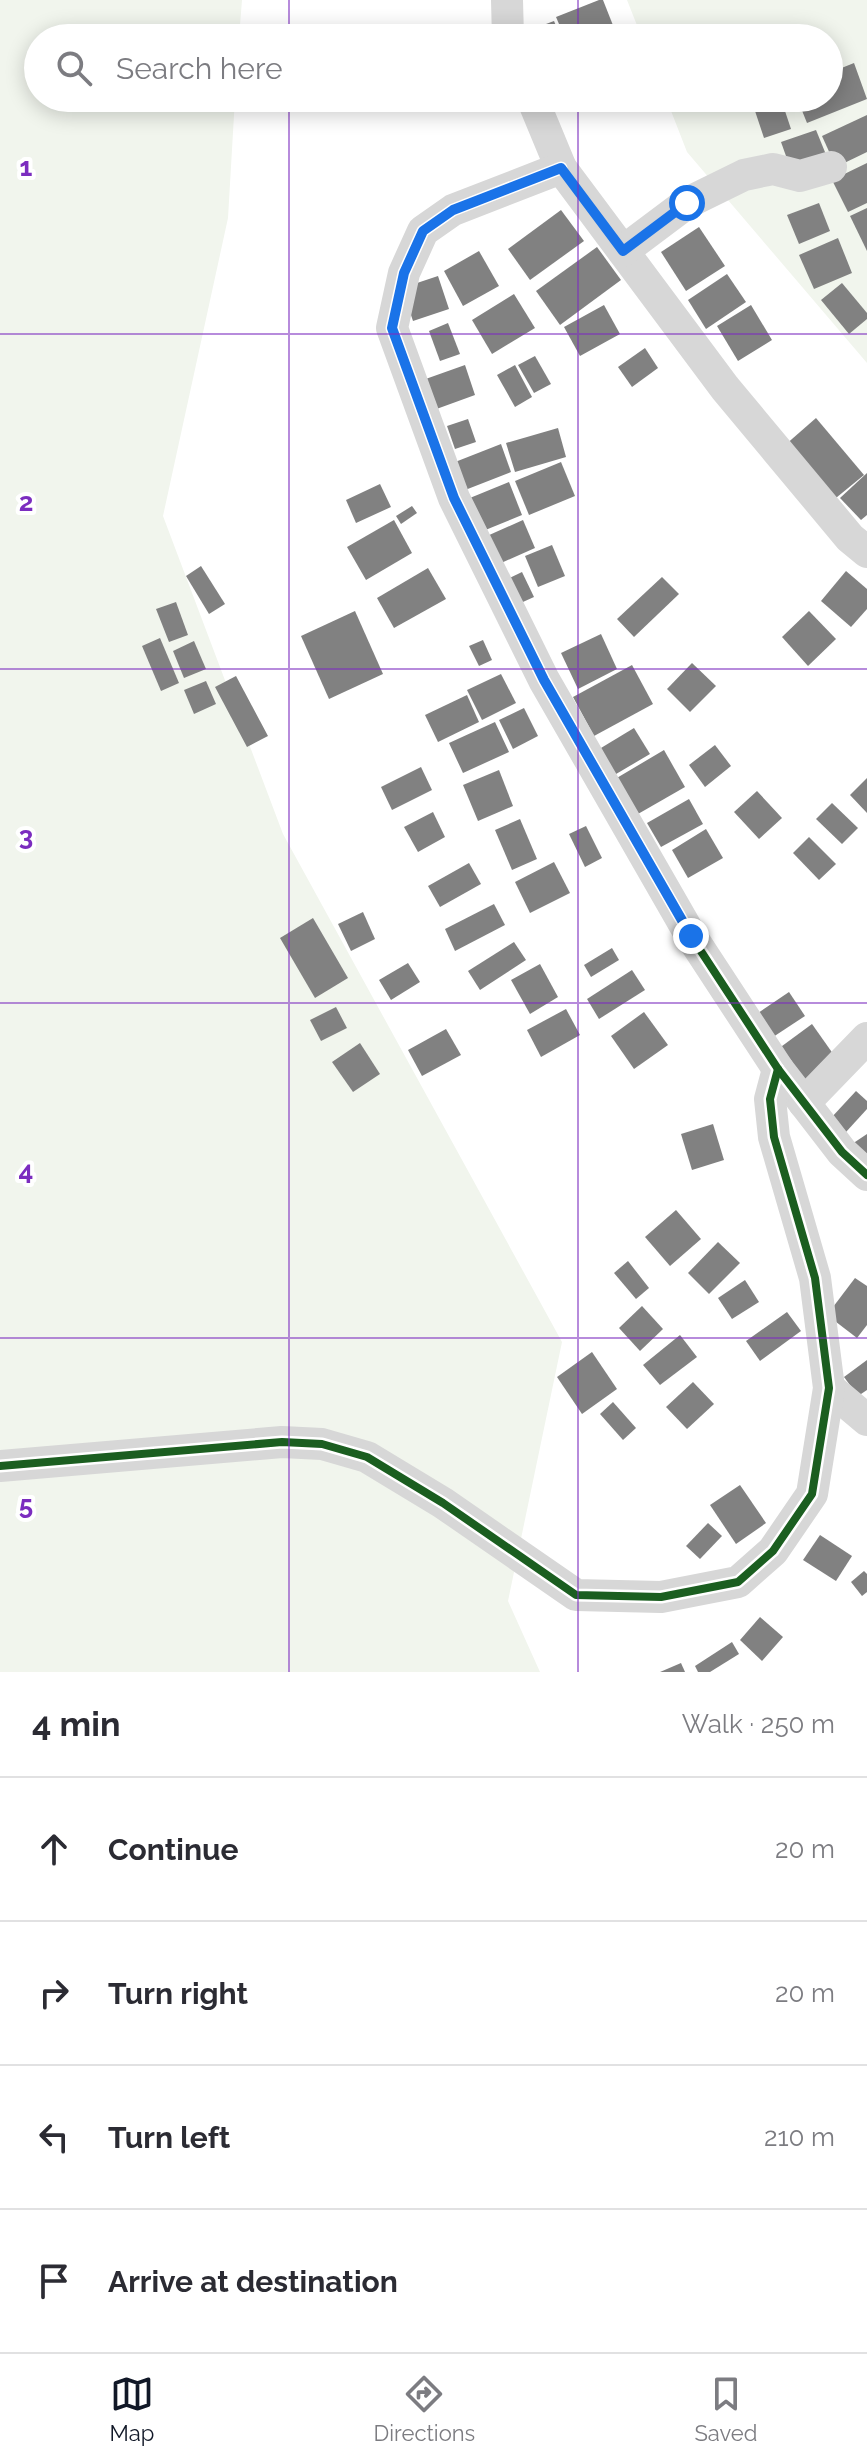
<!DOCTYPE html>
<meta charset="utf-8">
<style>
:root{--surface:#fff;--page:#f2f2f3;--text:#2b2b33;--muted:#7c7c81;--line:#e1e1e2;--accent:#111827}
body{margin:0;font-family:Raleway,sans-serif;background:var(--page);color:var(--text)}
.stop{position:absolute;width:24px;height:24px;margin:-18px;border:6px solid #1a73e8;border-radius:50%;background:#fff}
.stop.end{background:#1a73e8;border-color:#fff;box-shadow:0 2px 8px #0008}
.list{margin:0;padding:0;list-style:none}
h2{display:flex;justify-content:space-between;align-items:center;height:104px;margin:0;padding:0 32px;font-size:34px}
h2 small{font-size:26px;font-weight:400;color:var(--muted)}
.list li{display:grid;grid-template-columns:52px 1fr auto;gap:24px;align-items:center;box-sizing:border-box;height:144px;padding:0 32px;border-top:2px solid var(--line)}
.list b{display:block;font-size:30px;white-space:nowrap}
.list em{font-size:26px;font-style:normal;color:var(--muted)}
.icon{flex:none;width:44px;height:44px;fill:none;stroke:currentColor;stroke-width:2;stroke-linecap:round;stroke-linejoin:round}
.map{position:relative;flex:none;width:867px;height:1672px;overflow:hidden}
.search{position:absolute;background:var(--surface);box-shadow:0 4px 20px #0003;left:24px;right:24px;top:24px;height:88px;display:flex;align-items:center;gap:20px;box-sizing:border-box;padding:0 28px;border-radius:44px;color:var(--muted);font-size:30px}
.sheet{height:680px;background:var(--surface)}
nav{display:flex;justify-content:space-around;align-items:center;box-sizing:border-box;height:112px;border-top:2px solid var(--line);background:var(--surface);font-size:22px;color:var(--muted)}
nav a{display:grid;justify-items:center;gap:4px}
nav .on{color:var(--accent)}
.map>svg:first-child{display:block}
.green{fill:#f1f5ed}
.building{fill:#818181}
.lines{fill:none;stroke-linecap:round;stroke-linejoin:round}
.minor{stroke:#d7d7d7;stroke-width:32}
.cycleway-casing{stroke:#fff;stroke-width:13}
.cycleway{stroke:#1b5e20;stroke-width:8}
.route{stroke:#1a73e8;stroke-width:10}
.grid{fill:none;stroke:#7b2cbf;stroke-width:2;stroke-opacity:0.55}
.grid-label{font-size:26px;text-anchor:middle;font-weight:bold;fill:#7b2cbf;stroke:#fff;stroke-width:8;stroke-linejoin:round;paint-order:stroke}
</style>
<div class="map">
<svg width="867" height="1672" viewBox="0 0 867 1672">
<rect width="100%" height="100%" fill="#fff"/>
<!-- green -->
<g class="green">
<path d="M0,0H242L239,38H38V98H235L228,218L163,516L283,834L562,1342L508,1601L540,1672H0Z"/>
<path d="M627,0H867V363L687,152L666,98H829V38H642Z"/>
</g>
<!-- building -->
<g class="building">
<path d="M599,0H603L618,38H565L556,17Z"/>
<path d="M554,21L561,38H543L538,27Z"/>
<path d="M854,63L867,99L807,123L797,98H829V73Z"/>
<path d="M781,99L791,129L764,138L754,108Z"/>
<path d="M867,115V152L836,167L822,136Z"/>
<path d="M816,130L827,157L791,170L781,142Z"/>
<path d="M867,163V203L848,212L832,180Z"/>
<path d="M819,203L830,231L799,244L787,215Z"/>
<path d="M867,208V251L850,216Z"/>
<path d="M561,210L584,241L530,280L508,249Z"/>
<path d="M699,227L725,266L686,291L661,252Z"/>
<path d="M838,238L852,273L814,289L799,255Z"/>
<path d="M597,247L621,280L560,325L536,291Z"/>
<path d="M479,251L499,286L463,306L444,271Z"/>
<path d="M727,274L746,302L706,329L688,300Z"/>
<path d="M438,276L449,309L413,321L402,288Z"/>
<path d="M842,283L867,313V319L849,334L821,300Z"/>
<path d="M514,294L535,328L492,354L472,320Z"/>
<path d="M604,305L620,334L580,356L564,327Z"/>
<path d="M751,305L772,340L738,361L717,326Z"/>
<path d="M448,323L460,354L440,361L429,331Z"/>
<path d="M645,348L658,368L632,387L618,367Z"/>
<path d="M535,356L551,384L534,393L518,365Z"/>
<path d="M465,365L475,395L431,411L420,381Z"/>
<path d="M515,365L532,397L515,407L497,375Z"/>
<path d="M816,418L864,475L831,502L784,446Z"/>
<path d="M468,419L476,442L455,449L447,426Z"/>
<path d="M558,428L566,457L515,472L506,443Z"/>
<path d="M501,444L511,472L460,492L450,464Z"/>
<path d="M561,462L575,496L529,515L515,481Z"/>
<path d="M867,473V515L861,520L840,498Z"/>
<path d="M509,482L522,515L478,533L465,500Z"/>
<path d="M380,484L391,507L356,523L346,500Z"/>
<path d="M412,506L417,513L401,524L396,516Z"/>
<path d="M394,520L412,553L366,580L347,547Z"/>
<path d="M523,520L535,548L490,568L478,540Z"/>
<path d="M552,545L565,576L538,587L525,556Z"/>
<path d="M201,566L225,604L209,614L186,576Z"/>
<path d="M428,568L446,599L394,628L377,598Z"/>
<path d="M846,571L867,589V609L851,627L821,601Z"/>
<path d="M522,572L534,597L514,606L503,581Z"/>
<path d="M662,577L679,594L634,637L617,619Z"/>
<path d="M176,602L188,635L169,642L156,609Z"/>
<path d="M355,611L383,674L329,699L301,636Z"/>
<path d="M809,611L836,639L808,666L782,637Z"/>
<path d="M601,634L617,669L578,689L561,653Z"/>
<path d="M160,638L179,683L161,691L142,646Z"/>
<path d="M483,640L492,660L479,666L469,646Z"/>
<path d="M194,641L206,669L184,678L173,651Z"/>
<path d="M692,663L716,686L690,712L667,689Z"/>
<path d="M632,665L653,704L594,736L573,697Z"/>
<path d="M501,674L516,703L482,720L467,690Z"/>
<path d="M236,676L268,736L247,747L215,687Z"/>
<path d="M206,681L216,704L194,714L184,690Z"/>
<path d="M467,695L479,722L438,742L425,715Z"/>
<path d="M524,708L538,736L513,749L499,720Z"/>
<path d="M495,722L509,752L463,773L449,743Z"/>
<path d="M634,728L650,754L611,777L596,751Z"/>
<path d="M715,745L731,766L705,787L689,765Z"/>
<path d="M664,750L685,787L631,818L610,782Z"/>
<path d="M421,767L432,790L392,810L381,787Z"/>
<path d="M499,770L513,806L478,821L463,785Z"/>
<path d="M867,778V813L850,795Z"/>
<path d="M757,791L782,818L759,839L734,812Z"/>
<path d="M689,799L703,824L661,847L647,823Z"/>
<path d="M832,803L858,828L842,844L816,819Z"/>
<path d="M433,812L445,837L418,852L404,827Z"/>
<path d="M520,819L537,859L512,870L495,830Z"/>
<path d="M586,826L602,858L585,867L569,834Z"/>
<path d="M706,829L723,858L688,878L672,850Z"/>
<path d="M809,837L836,864L819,880L793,853Z"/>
<path d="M554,862L570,893L530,913L515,882Z"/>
<path d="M469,863L481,884L440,907L428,886Z"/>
<path d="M494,904L505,925L455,951L445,929Z"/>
<path d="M363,912L375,939L351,951L338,924Z"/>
<path d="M313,918L348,978L315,998L280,938Z"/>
<path d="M514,942L526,960L480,990L468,971Z"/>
<path d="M612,948L619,960L591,977L584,965Z"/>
<path d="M408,963L420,982L391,1000L379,980Z"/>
<path d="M540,964L558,997L530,1014L511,980Z"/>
<path d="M632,970L645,990L599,1019L587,999Z"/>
<path d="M789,992L805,1016L767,1041L752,1017Z"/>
<path d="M336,1007L347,1028L321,1041L310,1020Z"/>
<path d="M566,1009L580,1035L541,1057L527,1030Z"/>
<path d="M644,1012L668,1045L634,1069L611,1036Z"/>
<path d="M812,1024L836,1058L801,1083L778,1049Z"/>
<path d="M446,1029L461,1055L422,1076L408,1050Z"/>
<path d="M360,1043L380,1074L353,1092L332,1062Z"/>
<path d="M856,1091L867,1101V1109L846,1132L831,1118Z"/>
<path d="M713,1124L724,1160L692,1170L681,1134Z"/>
<path d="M867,1134V1164L852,1144Z"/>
<path d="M676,1210L701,1239L670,1266L645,1237Z"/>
<path d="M718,1242L740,1263L709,1294L688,1273Z"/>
<path d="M628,1261L649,1288L636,1299L614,1273Z"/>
<path d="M855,1278L867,1286V1325L857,1338L827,1315Z"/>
<path d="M745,1280L759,1302L732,1319L718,1298Z"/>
<path d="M642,1306L663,1329L640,1351L619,1328Z"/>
<path d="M787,1312L801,1331L760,1361L746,1341Z"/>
<path d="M680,1335L697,1357L660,1385L643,1365Z"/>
<path d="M592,1352L617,1389L582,1414L557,1377Z"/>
<path d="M867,1360V1390L858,1396L844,1377Z"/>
<path d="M693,1382L714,1404L687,1429L666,1407Z"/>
<path d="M613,1402L636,1428L623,1440L600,1414Z"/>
<path d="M740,1485L766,1523L736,1544L710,1505Z"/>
<path d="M708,1523L722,1536L700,1559L686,1546Z"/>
<path d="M820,1535L852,1556L836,1581L803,1560Z"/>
<path d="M864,1571L867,1574V1592L862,1596L851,1582Z"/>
<path d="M760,1617L783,1637L762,1661L740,1640Z"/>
<path d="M732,1642L739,1654L710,1672H698L695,1666Z"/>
<path d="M681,1663L685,1672H660Z"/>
</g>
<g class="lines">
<!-- minor -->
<g class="minor">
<path d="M507,0L508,38"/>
<path d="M532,98L561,168L725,388L850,538L867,552"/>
<path d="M561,168L453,210L423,231L404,273L392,328L454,498L544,680L691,936L778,1069L842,1152L867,1175"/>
<path d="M623,251L687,203L744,175L773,169L800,176L831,167"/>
<path d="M804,1103L867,1038"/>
<path d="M829,1388L867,1420"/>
<path d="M0,1466L282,1442L322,1444L367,1457L443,1503L576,1595L661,1597L738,1582L773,1551L812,1494L829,1388L815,1278L774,1137L770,1099L778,1069"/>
</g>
<!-- cycleway casing -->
<g class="cycleway-casing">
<g id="cycleway">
<path d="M561,168L453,210L423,231L404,273L392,328L454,498L544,680L691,936L778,1069L842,1152L867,1175"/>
<path d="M0,1466L282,1442L322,1444L367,1457L443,1503L576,1595L661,1597L738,1582L773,1551L812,1494L829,1388L815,1278L774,1137L770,1099L778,1069"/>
</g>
</g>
<!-- cycleway -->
<use href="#cycleway" class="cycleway"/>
</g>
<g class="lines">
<!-- route -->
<path class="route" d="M687,203L623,251L561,168L453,210L423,231L404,273L392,328L454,498L544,680L691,936"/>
</g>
<!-- grid -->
<path class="grid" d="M289,0V38M578,0V38M289,98V1672M578,98V1672M0,334H867M0,669H867M0,1003H867M0,1338H867"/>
<g class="grid-label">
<text x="26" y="176">1</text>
<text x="26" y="511">2</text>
<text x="26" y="845">3</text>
<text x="26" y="1180">4</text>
<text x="26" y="1514">5</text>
</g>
</svg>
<div class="stop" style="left:687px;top:203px"></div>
<div class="stop end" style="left:691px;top:936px"></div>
<div class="search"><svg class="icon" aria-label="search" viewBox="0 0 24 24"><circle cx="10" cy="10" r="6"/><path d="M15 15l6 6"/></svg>Search here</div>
</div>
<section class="sheet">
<h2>4 min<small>Walk · 250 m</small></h2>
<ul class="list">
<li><svg class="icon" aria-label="ahead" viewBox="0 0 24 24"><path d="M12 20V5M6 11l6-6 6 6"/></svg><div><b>Continue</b></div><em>20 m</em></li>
<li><svg class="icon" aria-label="right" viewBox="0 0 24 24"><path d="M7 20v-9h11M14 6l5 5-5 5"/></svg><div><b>Turn right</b></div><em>20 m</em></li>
<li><svg class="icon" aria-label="left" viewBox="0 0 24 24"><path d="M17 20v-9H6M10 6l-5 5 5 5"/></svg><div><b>Turn left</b></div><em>210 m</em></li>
<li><svg class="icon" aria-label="arrive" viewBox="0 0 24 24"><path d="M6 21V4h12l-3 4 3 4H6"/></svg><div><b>Arrive at destination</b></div></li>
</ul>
</section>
<nav>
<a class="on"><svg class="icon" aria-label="map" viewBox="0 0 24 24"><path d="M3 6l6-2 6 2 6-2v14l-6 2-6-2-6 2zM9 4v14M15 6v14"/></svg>Map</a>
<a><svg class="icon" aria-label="directions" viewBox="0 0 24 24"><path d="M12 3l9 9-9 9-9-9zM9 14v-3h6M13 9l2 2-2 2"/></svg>Directions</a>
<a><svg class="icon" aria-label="saved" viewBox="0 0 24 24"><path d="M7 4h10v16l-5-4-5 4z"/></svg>Saved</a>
</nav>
